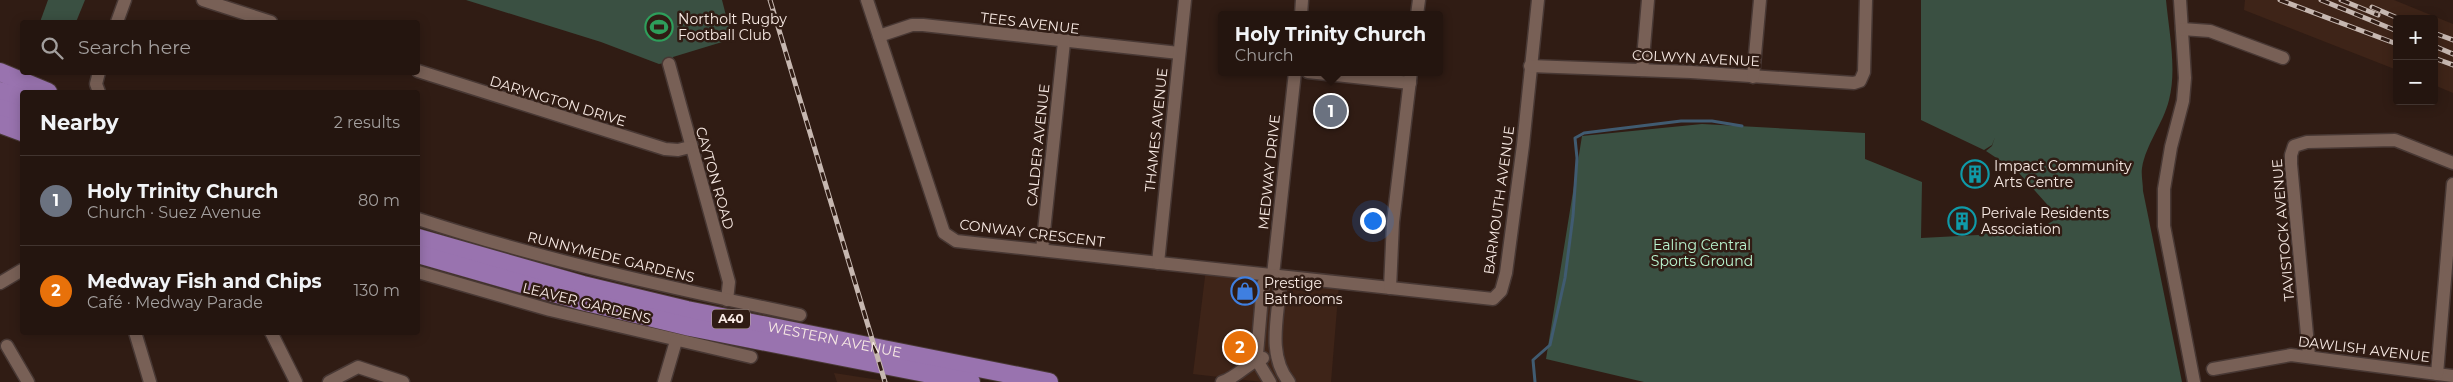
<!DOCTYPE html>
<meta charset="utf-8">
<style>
:root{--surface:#24150f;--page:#30221d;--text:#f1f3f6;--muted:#a39f9e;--line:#41342f;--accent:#db2777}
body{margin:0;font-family:Montserrat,sans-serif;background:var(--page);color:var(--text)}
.controls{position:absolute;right:15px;top:15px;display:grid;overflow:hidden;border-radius:5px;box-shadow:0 2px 12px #0003}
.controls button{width:45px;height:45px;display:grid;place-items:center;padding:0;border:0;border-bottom:1px solid var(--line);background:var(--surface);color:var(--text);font:25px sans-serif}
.you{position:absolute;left:1372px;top:220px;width:18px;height:18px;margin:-12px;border:4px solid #fff;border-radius:50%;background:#1a73e8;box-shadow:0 0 0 8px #1a73e833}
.badge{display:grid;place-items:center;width:32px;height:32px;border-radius:50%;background:var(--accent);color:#fff;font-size:16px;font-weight:700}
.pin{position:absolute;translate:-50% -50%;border:2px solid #fff;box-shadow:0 1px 5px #0006}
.popup{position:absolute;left:1218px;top:11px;width:225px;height:65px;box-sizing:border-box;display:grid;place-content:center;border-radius:5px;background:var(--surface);filter:drop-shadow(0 1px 4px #0005);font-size:16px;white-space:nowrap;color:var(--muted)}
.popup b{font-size:19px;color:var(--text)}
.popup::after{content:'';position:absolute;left:50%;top:100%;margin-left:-10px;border:10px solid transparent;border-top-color:var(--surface)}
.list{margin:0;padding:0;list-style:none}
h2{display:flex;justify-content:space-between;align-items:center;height:65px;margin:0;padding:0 20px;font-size:21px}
h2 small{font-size:16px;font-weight:400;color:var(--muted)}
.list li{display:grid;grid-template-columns:32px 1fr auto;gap:15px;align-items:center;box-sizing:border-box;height:90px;padding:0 20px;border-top:1px solid var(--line)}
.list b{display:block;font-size:19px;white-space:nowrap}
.list p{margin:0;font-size:16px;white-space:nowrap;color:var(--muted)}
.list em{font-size:16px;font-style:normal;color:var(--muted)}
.icon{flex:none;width:28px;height:28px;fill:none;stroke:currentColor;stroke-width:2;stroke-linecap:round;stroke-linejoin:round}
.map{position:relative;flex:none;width:2453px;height:382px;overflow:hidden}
.search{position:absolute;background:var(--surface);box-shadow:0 2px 12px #0003;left:20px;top:20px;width:400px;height:55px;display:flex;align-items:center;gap:12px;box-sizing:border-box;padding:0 18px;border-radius:5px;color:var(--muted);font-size:19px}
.panel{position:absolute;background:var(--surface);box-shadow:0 2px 12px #0003;left:20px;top:90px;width:400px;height:245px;border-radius:5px}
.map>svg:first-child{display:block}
.built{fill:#3e2418}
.green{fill:#3a5042}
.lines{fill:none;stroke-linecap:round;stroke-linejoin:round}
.stream{stroke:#405b71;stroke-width:3}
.minor-casing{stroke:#483834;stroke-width:15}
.highway-casing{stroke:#483834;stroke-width:20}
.minor{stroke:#786056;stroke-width:12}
.highway{stroke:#9973af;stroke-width:18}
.rail-casing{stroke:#c6b7b0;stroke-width:5}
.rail{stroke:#301c14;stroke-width:3;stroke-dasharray:9;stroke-linecap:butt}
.labels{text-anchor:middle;stroke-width:5;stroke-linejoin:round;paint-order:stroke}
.shield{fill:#301c14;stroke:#bcaca6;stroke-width:1}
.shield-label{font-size:12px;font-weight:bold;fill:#f8eae4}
.poi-label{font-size:14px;fill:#f8eae4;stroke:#301c14;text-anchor:start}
.street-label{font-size:14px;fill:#f8eae4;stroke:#301c14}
.park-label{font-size:14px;fill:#baf5d0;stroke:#301c14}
</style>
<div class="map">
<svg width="2453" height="382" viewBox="0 0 2453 382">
<rect width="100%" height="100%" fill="#301c14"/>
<!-- built -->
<g class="built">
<path d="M2245,0H2394L2453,24V93L2434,85V19H2397V70L2244,10Z"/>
<path d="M1206,269L1339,284L1331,382H1262L1193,374Z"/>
<path d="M834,373L892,382H837Z"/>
</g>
<!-- green -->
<g class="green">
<path d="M48,0H85L76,22H40Z"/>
<path d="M466,0H722L732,39L673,57L674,61L659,64L601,42Z"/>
<path d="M1921,0H2166C2169,32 2177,69 2169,100C2163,124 2146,144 2142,168C2141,175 2143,183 2143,191L2182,382H1644L1546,359L1582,136L1702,124L1865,133V159L1922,182L1921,238L1978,235L1992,232L2009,234L2033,232L2053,221V211L2019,173L1986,151L1992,146L1995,137L1992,145L1984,150L1921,120Z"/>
</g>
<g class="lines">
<!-- stream -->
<path class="stream" d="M1535,382L1533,360L1550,345L1565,278L1573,216L1577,158L1575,138L1584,133L1681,121H1712L1742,126"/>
<!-- minor casing -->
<g class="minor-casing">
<g id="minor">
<path d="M203,0L271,22"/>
<path d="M867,0L944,233L956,241L1493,299L1501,291L1506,273L1523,145L1538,0"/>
<path d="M2180,0L2185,78L2183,101L2171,147L2164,189V226L2194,382"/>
<path d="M1301,15L1302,0"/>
<path d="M1417,15L1419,0"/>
<path d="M117,22L125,0"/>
<path d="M2182,29L2210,31L2283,58"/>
<path d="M879,36L912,25H923L1179,53"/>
<path d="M669,64L729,282L727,300"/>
<path d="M1530,66L1691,72L1854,83L1860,81L1864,72L1866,0"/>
<path d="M1642,70L1648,0"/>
<path d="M418,71L665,149L678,150L690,147"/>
<path d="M1308,72L1410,83"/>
<path d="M1753,77L1760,0"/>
<path d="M99,92L96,84L99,72"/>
<path d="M418,219C543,260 671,288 800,315"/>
<path d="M1042,250L1064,42"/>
<path d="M1158,263L1185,0"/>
<path d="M418,272L550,310L751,357"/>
<path d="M1273,275L1295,72"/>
<path d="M1273,275L1279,280L1280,285C1278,317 1267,355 1289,382"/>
<path d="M0,283L22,270"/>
<path d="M1390,288L1393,222L1411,72"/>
<path d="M135,332L150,382"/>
<path d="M271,332L296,382"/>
<path d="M7,346L28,382"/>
<path d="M2309,356L2291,164V155L2294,146L2307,142L2395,140L2453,163"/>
<path d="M2213,369L2291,355L2453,376"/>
<path d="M2437,374L2453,184"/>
<path d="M329,382L358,367L403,382"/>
<path d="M664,382L676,341"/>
<path d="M1222,382C1238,377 1252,359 1263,358"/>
<path d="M1270,382L1258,362L1257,354L1263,284L1273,275"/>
</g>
</g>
<!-- highway casing -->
<g class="highway-casing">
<g id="highway">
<path d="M0,72L48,92"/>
<path d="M0,91L22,99"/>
<path d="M0,108L22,116"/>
<path d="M0,124L22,132"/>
<path id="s1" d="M418,238L583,285L687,310L1049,382"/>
<path d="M418,254L582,301L690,327L971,382"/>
</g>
</g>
<!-- minor -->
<use href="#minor" class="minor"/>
<!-- highway -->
<use href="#highway" class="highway"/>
<!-- rail casing -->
<g class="rail-casing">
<g id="rail">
<path d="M770,0L885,382"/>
<path d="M2280,0L2397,44"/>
<path d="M2321,0L2397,31"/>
<path d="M2341,0L2378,15"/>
<path d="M2372,7L2400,19"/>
<path d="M2434,33L2453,40"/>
<path d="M2434,46L2453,54"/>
<path d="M2434,58L2453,65"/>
</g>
</g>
<!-- rail -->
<use href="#rail" class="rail"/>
</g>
<!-- icons -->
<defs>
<g id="stadium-ring" transform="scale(1.4375)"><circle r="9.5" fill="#301c14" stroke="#2e9e5b" stroke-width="1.5"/><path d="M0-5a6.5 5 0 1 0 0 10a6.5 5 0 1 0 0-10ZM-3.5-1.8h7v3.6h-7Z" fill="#2e9e5b"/></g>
<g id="building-ring" transform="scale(1.4375)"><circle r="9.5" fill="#301c14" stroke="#0f9aa8" stroke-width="1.5"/><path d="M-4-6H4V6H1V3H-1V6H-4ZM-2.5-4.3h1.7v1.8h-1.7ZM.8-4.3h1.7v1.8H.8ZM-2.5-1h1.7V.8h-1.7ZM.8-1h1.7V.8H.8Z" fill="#0f9aa8"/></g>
<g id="shop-ring" transform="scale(1.4375)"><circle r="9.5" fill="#301c14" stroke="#3f7fe0" stroke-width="1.5"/><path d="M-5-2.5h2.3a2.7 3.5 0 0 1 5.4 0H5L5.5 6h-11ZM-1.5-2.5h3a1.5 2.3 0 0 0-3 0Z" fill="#3f7fe0"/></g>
</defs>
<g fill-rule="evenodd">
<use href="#stadium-ring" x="659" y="27"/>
<use href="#building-ring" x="1975" y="174"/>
<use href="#building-ring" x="1962" y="221"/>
<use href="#shop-ring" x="1245" y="291"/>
</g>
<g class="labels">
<!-- shield labels -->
<rect class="shield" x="712" y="309.5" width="38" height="19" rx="4"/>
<g class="shield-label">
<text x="731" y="323">A40</text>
</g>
<!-- poi labels -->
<g class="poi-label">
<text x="678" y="24">Northolt Rugby<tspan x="678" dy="16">Football Club</tspan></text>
<text x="1994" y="171">Impact Community<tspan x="1994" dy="16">Arts Centre</tspan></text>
<text x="1981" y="218">Perivale Residents<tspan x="1981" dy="16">Association</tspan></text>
<text x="1264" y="288">Prestige<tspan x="1264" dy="16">Bathrooms</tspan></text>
</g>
<!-- street labels -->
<g class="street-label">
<text transform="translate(1030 23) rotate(7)" y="5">TEES AVENUE</text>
<text transform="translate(1696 58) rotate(3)" y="5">COLWYN AVENUE</text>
<text transform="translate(558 101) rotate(17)" y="5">DARYNGTON DRIVE</text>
<text transform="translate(1156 130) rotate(-84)" y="5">THAMES AVENUE</text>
<text transform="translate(1038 145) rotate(-84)" y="5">CALDER AVENUE</text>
<text transform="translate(1269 172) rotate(-84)" y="5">MEDWAY DRIVE</text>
<text transform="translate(715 178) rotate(74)" y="5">CAYTON ROAD</text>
<text transform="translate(1499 200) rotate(-82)" y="5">BARMOUTH AVENUE</text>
<text transform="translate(2283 230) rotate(-95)" y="5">TAVISTOCK AVENUE</text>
<text transform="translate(1032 233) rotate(7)" y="5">CONWAY CRESCENT</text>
<text transform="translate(611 257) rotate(14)" y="5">RUNNYMEDE GARDENS</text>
<text transform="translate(587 303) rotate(14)" y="5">LEAVER GARDENS</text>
<text dy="5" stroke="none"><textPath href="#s1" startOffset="429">WESTERN AVENUE</textPath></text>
<text transform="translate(2364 349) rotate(7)" y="5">DAWLISH AVENUE</text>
</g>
<!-- park labels -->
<g class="park-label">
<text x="1702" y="250">Ealing Central<tspan x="1702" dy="16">Sports Ground</tspan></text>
</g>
</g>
</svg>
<div class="controls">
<button>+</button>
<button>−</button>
</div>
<div class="you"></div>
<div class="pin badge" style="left:1331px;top:111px;background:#6b7280">1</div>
<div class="popup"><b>Holy Trinity Church</b>Church</div>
<div class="pin badge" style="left:1240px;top:347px;background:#e8710a">2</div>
<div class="search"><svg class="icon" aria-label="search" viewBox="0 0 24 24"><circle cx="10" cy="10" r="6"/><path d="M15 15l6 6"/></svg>Search here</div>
<section class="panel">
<h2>Nearby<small>2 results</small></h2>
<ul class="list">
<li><span class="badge" style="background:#6b7280">1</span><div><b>Holy Trinity Church</b><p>Church · Suez Avenue</p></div><em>80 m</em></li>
<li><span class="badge" style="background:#e8710a">2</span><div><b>Medway Fish and Chips</b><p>Café · Medway Parade</p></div><em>130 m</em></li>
</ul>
</section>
</div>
